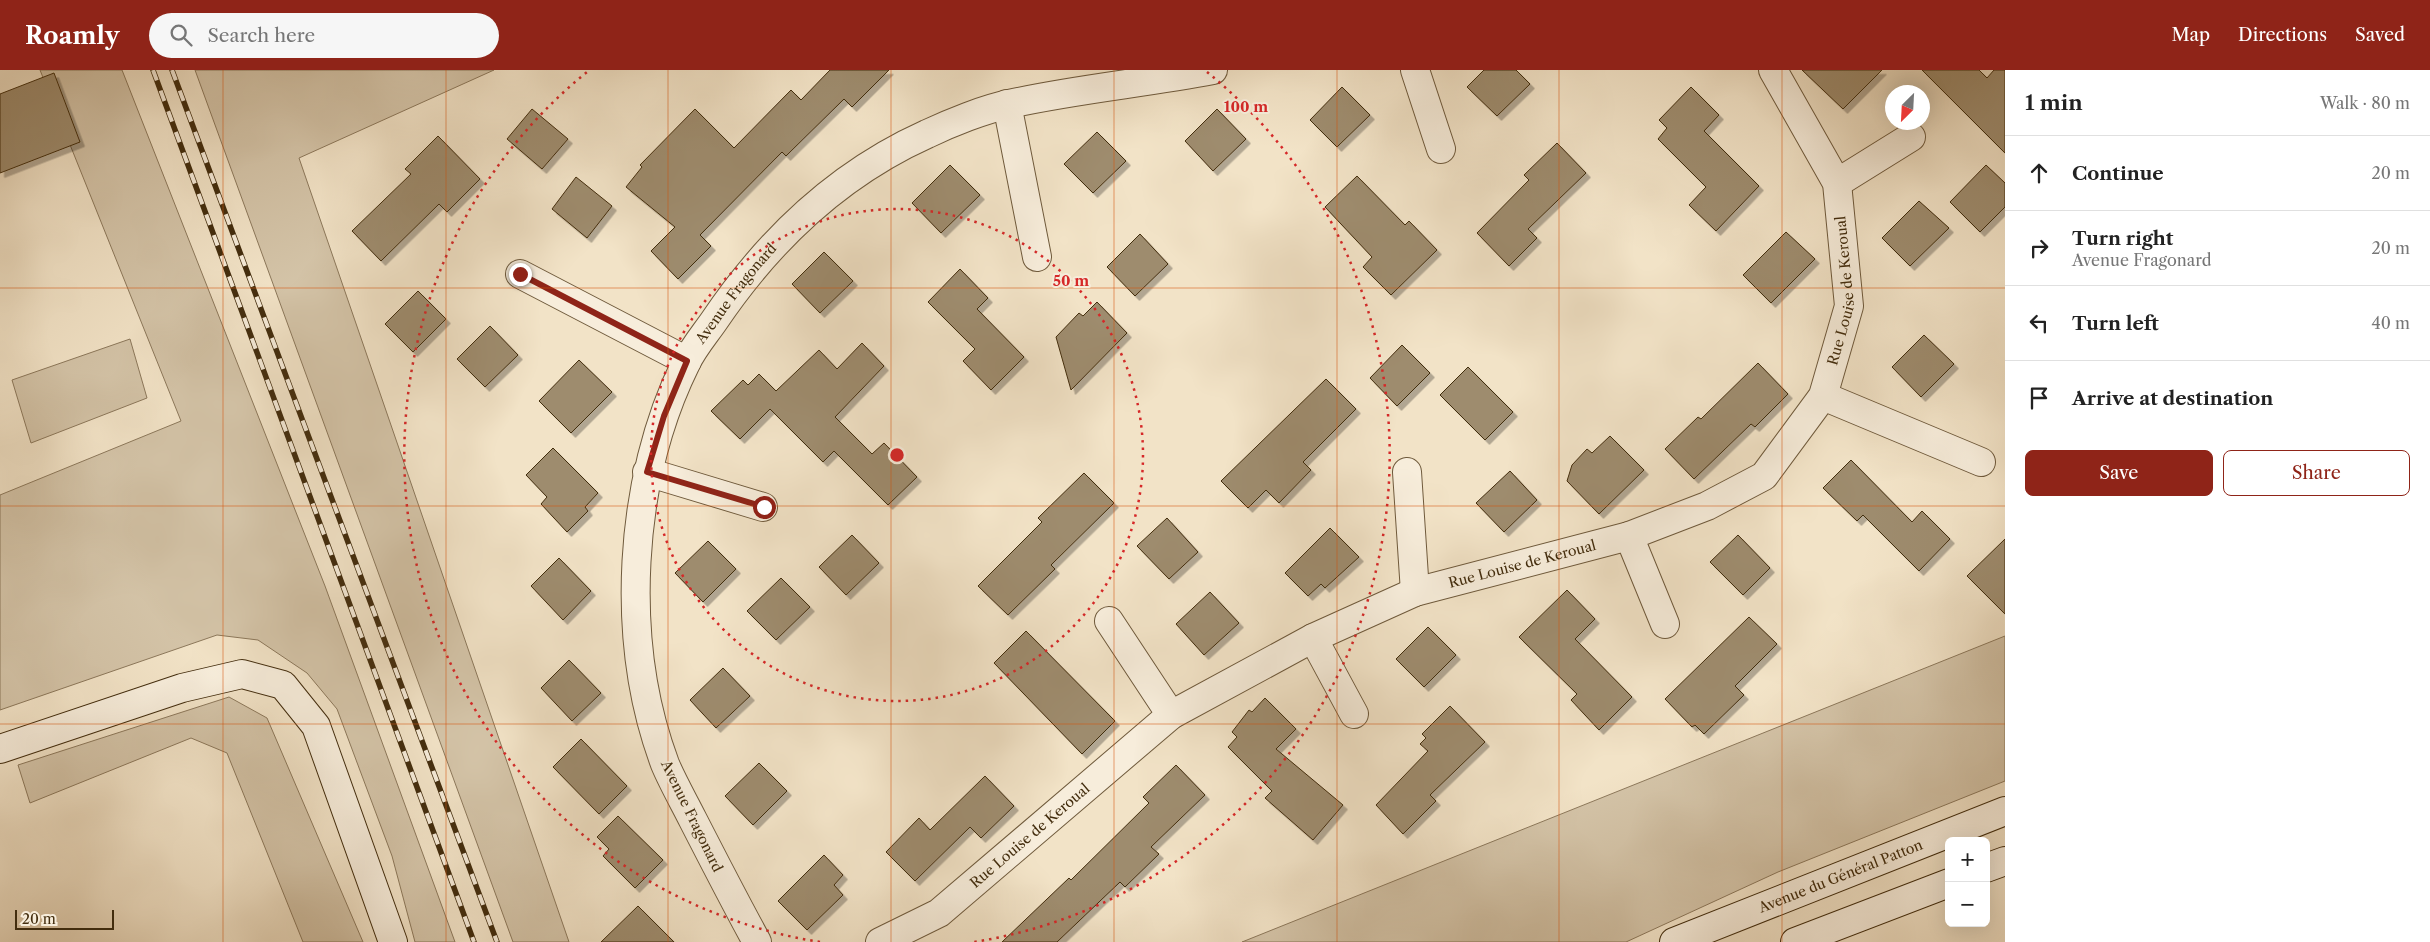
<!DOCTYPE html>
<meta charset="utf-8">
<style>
:root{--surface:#fff;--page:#f6f6f6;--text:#222;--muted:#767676;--line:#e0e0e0;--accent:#8f2418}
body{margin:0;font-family:"Libre Caslon Text",serif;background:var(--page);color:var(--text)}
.controls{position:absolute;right:15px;bottom:15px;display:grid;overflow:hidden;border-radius:8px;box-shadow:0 5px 20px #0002}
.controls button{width:45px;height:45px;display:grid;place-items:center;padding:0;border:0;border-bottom:1px solid var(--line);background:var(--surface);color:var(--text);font:25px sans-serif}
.compass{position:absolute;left:1885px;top:15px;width:45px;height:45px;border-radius:50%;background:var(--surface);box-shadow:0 5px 20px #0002;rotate:204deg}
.scale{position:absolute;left:15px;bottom:12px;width:99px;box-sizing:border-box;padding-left:5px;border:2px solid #432d0e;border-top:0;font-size:14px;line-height:18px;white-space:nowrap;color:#432d0e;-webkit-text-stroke:4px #f7eddb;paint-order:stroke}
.stop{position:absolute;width:15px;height:15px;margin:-11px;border:4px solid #8f2418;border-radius:50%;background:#fff}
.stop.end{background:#8f2418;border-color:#fff;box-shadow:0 1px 5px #0008}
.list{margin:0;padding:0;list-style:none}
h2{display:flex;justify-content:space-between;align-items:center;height:65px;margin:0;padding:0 20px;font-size:21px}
h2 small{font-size:16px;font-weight:400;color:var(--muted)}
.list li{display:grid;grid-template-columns:32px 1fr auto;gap:15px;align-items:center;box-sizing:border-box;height:75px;padding:0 20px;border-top:1px solid var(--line)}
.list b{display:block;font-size:19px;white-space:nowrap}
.list p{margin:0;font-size:16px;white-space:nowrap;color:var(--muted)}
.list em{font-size:16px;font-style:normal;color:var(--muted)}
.actions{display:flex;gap:10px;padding:15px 20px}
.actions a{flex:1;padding:11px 0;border:1px solid var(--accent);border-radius:8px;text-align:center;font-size:18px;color:var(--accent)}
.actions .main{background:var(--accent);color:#fff}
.icon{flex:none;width:28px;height:28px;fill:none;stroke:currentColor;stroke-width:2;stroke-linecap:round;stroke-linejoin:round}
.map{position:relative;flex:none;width:2005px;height:872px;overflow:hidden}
header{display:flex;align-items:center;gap:30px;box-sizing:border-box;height:70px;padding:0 25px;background:var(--accent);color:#fff}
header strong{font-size:24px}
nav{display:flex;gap:28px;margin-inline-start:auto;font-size:18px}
.search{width:350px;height:45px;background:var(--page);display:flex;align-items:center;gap:12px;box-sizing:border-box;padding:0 18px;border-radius:28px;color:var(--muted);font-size:19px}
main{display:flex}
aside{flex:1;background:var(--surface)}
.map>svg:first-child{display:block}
.green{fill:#d4c4a8;stroke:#8c785b}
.building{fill:#9e8c6e;stroke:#432d0e;filter:url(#shadow)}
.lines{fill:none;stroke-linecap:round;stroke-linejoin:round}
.street-casing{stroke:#6f5a3c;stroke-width:30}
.secondary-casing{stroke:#432d0e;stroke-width:30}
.street{stroke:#f7eddb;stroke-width:28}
.secondary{stroke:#f7eddb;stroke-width:28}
.rail-casing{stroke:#432d0e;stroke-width:5.5}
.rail{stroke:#f7eddb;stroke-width:4;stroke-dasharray:11;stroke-linecap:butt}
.route{stroke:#8f2418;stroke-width:6}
.grid{fill:none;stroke:#d8550c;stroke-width:1;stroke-opacity:0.55}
.ring{fill:none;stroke:#d62828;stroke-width:2.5;stroke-dasharray:2.5 5}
.labels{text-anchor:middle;stroke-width:4;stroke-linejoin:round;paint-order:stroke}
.street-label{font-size:14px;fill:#432d0e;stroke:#f7eddb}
.centre{fill:#d62828;stroke:#f7eddb;stroke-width:2.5}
.ring-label{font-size:15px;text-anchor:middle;font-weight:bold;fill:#d62828;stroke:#f7eddb;stroke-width:4;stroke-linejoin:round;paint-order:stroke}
</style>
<header>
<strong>Roamly</strong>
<div class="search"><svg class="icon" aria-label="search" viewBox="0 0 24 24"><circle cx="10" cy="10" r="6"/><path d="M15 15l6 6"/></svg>Search here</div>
<nav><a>Map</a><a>Directions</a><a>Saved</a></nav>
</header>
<main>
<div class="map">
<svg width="2005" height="872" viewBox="0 0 2005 872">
<defs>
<filter id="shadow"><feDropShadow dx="4.5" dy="4.5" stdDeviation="0" flood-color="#0004"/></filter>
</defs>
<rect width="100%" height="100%" fill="#f2e3c7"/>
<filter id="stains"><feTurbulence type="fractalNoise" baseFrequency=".004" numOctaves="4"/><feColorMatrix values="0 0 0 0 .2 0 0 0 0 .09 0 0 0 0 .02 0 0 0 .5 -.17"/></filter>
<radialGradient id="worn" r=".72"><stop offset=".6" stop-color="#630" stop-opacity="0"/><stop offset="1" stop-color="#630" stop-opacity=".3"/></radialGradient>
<!-- green -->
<g class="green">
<path d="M40,0H122L325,516L455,872H415L392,786L337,639L307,603L258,570L217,565L0,640V425L181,351Z"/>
<path d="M195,0H494L299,88L569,872H513Z"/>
<path d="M130,269L147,328L31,373L12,310Z"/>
<path d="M2005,566V711L1778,802L1626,872H1242Z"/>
<path d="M229,627L267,648L363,872H303L227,683L191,668L30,733L18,695Z"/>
</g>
<!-- building -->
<g class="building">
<path d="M830,0H889L852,37L844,29L786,86L782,82L700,165L711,176L678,209L651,181L675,157L626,117L642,97L640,95L695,39L734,78L791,20L801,30Z"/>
<path d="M1484,0H1516L1530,14L1497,46L1467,17Z"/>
<path d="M1802,0H1882L1843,39Z"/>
<path d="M1922,0H1979L1987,8L1994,0H2005V83Z"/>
<path d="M54,3L80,72L0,103V24Z"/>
<path d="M1342,17L1370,45L1337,77L1310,50Z"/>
<path d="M1691,17L1719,45L1704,61L1759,116L1716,161L1689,135L1706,117L1658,69L1667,58L1659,50Z"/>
<path d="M532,39L568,69L542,99L507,69Z"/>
<path d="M1217,39L1246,69L1213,101L1185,71Z"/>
<path d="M1097,62L1126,91L1093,123L1064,94Z"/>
<path d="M438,66L480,109L447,142L439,134L381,191L352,161L411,104L405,99Z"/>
<path d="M1557,73L1586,103L1528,159L1537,168L1509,196L1477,163L1529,110L1524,105Z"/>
<path d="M950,95L980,125L941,163L912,133Z"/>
<path d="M1986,95L2005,113V137L1980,162L1950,132Z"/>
<path d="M1357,106L1405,155L1409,151L1437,180L1391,225L1363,197L1372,187L1325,137Z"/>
<path d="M576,107L612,136L587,168L552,139Z"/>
<path d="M1919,131L1949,158L1910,196L1882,168Z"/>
<path d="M1786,162L1815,189L1771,233L1743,205Z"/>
<path d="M1140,164L1168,194L1135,226L1107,197Z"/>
<path d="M824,182L853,211L820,243L792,214Z"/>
<path d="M960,199L988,228L977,239L1024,287L991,320L963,291L975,279L928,232Z"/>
<path d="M418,221L446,249L413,282L385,254Z"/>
<path d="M1097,232L1127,263L1071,320L1056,267L1079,243L1083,246Z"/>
<path d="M490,256L518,285L485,317L457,289Z"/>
<path d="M1924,265L1954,294L1921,327L1892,297Z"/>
<path d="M862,273L884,296L835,347L872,384L884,373L917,407L888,435L834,381L823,392L770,339L740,369L711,341L743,310L748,315L759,304L776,321L819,280L837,299Z"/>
<path d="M1402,275L1430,303L1397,336L1370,308Z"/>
<path d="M579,290L612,322L571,363L539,331Z"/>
<path d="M1758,293L1788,324L1755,357L1751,354L1694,409L1665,379L1698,347L1701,349Z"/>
<path d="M1468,297L1513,342L1485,370L1440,325Z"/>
<path d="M1326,309L1356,339L1303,392L1311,400L1279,433L1266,420L1248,438L1221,411Z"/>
<path d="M1610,366L1644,400L1599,444L1567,411L1572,395L1587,379L1592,383Z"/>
<path d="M553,378L598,423L585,437L588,441L567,462L541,434L547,427L526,405Z"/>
<path d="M1851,390L1912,452L1922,441L1950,469L1919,501L1863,445L1857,451L1823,418Z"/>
<path d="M1510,401L1537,430L1504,462L1476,433Z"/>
<path d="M1084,403L1114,433L1051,495L1055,499L1008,545L978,516L1042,452L1038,448Z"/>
<path d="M1167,448L1198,482L1169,509L1137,476Z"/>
<path d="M1330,458L1359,487L1325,518L1321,514L1308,526L1285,503Z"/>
<path d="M852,465L879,493L846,525L819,497Z"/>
<path d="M1738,465L1770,498L1743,525L1710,492Z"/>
<path d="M2005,469V544L1967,506Z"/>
<path d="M708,471L736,499L703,532L675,503Z"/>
<path d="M559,488L591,521L563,550L531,516Z"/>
<path d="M781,508L810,537L776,570L747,541Z"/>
<path d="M1567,520L1595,549L1575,569L1632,627L1599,660L1571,630L1577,624L1519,567Z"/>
<path d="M1210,522L1239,553L1204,585L1176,554Z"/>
<path d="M1749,547L1777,574L1735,616L1744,625L1704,664L1695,655L1692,657L1665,629Z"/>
<path d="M1428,557L1456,585L1424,617L1396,589Z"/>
<path d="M1026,561L1115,651L1082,684L994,593Z"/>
<path d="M569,590L601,623L572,651L541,618Z"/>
<path d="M723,598L750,626L716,658L690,630Z"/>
<path d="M1265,628L1296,659L1276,679L1343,735L1313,770L1265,728L1272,721L1228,677L1237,667L1232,662L1249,640L1252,642Z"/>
<path d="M1450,636L1485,672L1430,725L1436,731L1403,764L1376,735L1428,681L1420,674L1426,668L1422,664Z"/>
<path d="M581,669L627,716L599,744L553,697Z"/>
<path d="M759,693L787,721L753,755L725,726Z"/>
<path d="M1176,695L1205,725L1151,777L1159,784L1125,817L1120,812L1057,872H1002L1069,808L1071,810L1149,733L1143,727Z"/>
<path d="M985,706L1014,736L981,768L970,757L915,811L886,782L919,748L930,760Z"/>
<path d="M618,746L663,790L635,818L603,786L609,779L597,767Z"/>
<path d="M824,785L843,805L834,815L843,825L807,860L778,831Z"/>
<path d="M638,836L674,872H601Z"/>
</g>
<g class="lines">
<!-- street casing -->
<g class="street-casing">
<g id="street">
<path d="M1415,0L1441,79"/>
<path d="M1007,34L1037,187"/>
<path d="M1837,113L1911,67"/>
<path d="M520,204L687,291"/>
<path d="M1823,326L1981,392"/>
<path d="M647,402L763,437"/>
<path d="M1407,402L1415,522"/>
<path d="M1629,466L1665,554"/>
<path d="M1109,551L1171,645"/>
<path d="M1313,568L1354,644"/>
<path id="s1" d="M757,872C735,832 714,791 693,750C684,732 673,713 665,694C619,571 628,410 686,293C693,278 705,264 714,251C768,171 838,104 927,64C950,53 985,39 1009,34C1076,19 1145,13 1213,0"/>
<path id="s2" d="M880,872L939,843L1171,645L1313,568L1415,522L1629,466L1707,436L1764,406L1823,326L1849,236L1837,113L1773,0"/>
</g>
</g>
<!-- secondary casing -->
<g class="secondary-casing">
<g id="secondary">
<path d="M0,679L182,618L242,604L283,615L316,656L393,872"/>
<path d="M1986,798L2005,791"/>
<path id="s3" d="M1674,872L2005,741"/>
<path d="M1795,872L1949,813"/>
</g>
</g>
<!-- street -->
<use href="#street" class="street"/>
<!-- secondary -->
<use href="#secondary" class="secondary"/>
<!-- rail casing -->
<g class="rail-casing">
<g id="rail">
<path d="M153,0L474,872"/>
<path d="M172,0L497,872"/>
</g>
</g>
<!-- rail -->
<use href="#rail" class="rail"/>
</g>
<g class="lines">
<!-- route -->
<path class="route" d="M520,204L687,291L664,346L647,402L764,437"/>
</g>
<!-- grid -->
<path class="grid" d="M223,0V872M446,0V872M668,0V872M891,0V872M1114,0V872M1337,0V872M1559,0V872M1782,0V872M0,218H2005M0,436H2005M0,654H2005"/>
<!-- distance rings -->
<g class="ring">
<circle cx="897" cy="385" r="246"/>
<path d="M820 872A493 493 0 0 1 587 2M1207 2A493 493 0 0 1 974 872"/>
</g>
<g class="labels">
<!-- street labels -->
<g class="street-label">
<text dy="5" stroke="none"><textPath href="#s2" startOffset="1221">Rue Louise de Keroual</textPath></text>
<text dy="5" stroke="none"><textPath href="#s1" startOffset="698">Avenue Fragonard</textPath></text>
<text dy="5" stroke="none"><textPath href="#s2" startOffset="755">Rue Louise de Keroual</textPath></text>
<text transform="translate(692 746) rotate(64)" y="5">Avenue Fragonard</text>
<text dy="5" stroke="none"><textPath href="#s2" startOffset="185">Rue Louise de Keroual</textPath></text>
<text dy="5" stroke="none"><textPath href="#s3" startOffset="179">Avenue du Général Patton</textPath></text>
</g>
</g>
<circle cx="897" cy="385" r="8" class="centre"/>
<g class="ring-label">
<text x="1246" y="42">100 m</text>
<text x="1071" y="216">50 m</text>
</g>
<rect width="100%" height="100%" filter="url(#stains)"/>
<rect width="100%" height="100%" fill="url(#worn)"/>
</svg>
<div class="controls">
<button>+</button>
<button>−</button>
</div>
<svg class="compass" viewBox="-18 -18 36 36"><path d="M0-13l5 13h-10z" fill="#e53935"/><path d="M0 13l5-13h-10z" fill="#767676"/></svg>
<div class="scale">20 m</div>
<div class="stop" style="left:764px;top:437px"></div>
<div class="stop end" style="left:520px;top:204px"></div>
</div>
<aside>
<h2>1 min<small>Walk · 80 m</small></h2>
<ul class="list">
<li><svg class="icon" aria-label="ahead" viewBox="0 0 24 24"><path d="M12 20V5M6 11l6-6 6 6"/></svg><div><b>Continue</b></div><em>20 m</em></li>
<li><svg class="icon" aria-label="right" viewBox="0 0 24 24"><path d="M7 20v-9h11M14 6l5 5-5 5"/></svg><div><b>Turn right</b><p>Avenue Fragonard</p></div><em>20 m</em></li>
<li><svg class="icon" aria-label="left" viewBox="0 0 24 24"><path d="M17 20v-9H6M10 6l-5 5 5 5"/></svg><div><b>Turn left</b></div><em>40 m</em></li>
<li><svg class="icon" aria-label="arrive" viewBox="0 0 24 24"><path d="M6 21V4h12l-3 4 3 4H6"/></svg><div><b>Arrive at destination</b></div></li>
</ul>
<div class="actions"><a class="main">Save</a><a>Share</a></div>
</aside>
</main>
